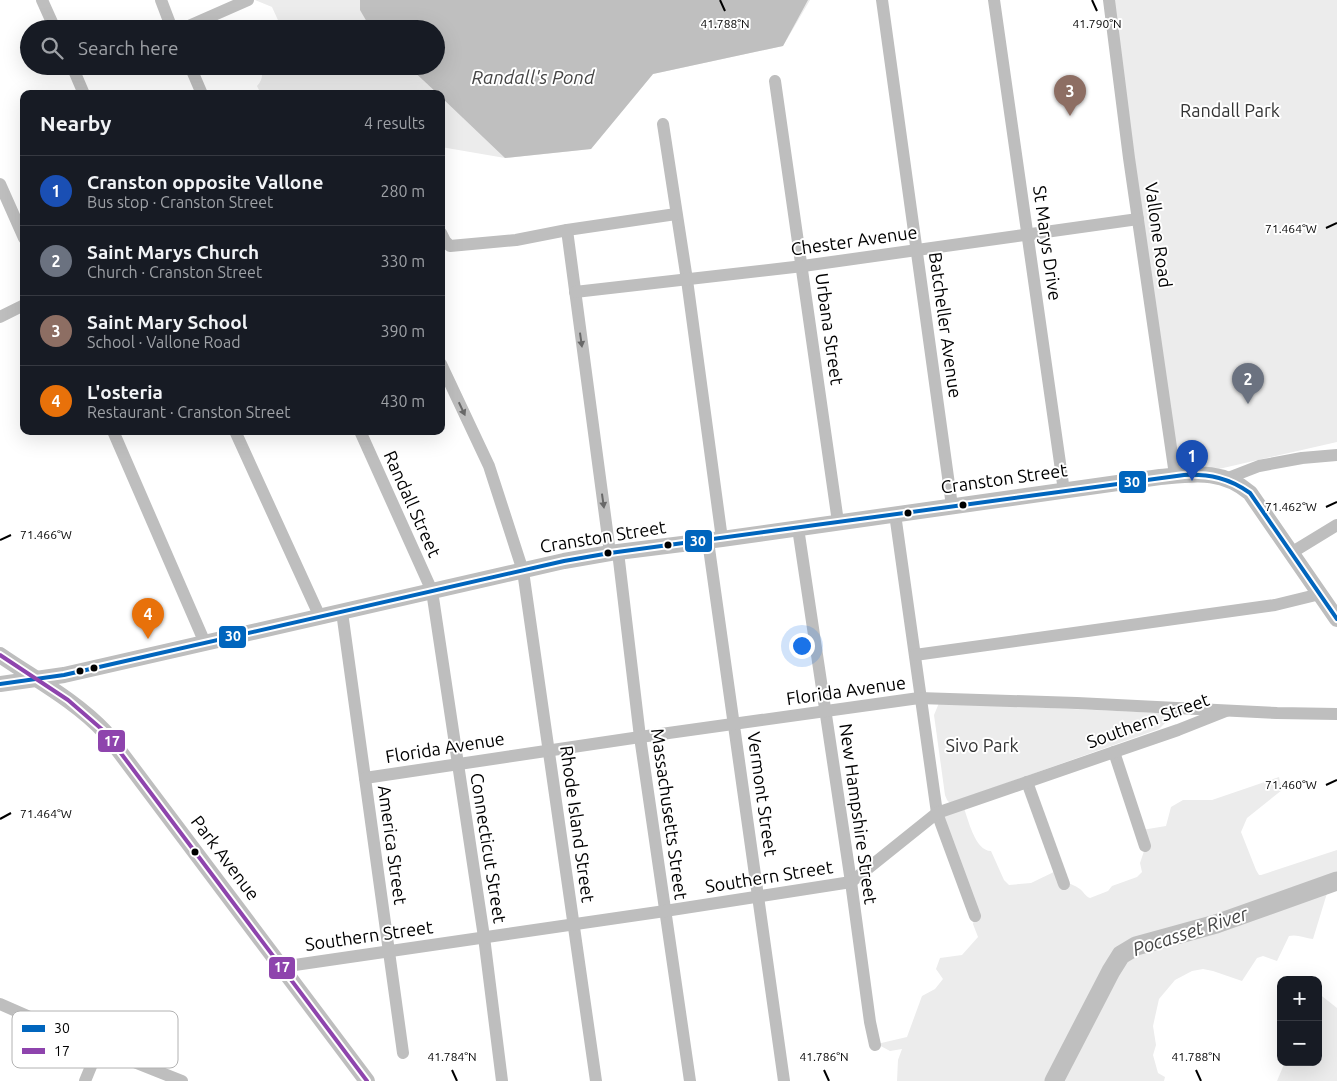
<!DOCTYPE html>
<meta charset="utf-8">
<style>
:root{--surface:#171b24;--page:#20242c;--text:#f1f3f6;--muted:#9ea1a6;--line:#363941;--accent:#adaeaf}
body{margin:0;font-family:Ubuntu,sans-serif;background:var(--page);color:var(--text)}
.controls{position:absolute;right:15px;bottom:15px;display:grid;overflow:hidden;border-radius:10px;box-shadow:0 5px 20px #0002}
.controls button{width:45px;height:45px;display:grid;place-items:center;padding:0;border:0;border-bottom:1px solid var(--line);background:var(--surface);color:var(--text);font:25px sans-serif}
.you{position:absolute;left:801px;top:645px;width:18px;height:18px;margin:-12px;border:4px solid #fff;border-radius:50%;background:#1a73e8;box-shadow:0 0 0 8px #1a73e833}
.badge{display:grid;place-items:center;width:32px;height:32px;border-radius:50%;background:var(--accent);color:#fff;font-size:16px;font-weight:700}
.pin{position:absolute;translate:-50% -41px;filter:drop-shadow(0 1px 2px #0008)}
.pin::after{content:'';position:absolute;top:26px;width:18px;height:15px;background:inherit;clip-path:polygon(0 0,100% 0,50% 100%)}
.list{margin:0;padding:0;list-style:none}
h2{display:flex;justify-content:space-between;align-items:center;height:65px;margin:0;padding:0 20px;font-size:21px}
h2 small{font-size:16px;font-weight:400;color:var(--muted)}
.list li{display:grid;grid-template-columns:32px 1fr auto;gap:15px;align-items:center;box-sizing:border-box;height:70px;padding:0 20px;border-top:1px solid var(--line)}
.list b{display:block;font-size:19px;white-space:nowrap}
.list p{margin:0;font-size:16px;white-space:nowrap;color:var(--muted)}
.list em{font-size:16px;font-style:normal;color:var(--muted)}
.icon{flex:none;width:28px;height:28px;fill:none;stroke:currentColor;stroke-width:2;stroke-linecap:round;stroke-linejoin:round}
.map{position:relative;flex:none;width:1337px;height:1081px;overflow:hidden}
.search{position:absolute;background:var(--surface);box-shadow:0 5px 20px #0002;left:20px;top:20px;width:425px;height:55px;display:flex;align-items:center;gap:12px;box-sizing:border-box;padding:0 18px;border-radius:28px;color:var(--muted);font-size:19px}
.panel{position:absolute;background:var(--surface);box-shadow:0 5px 20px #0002;left:20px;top:90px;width:425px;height:345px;border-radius:10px}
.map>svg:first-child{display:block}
.green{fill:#ececec}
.water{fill:#bfbfbf}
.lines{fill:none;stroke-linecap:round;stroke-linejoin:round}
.river{stroke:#bfbfbf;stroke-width:19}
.minor{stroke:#bebebe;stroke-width:12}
.major{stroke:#bebebe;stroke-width:16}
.bus-1-casing{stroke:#fff;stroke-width:8}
.bus-2-casing{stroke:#fff;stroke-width:8}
.bus-1{stroke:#0065bd;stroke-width:4}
.bus-2{stroke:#8e44ad;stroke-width:4}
.oneway{fill:#686868}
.ticks{fill:none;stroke:#000;stroke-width:2}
.bus-dot{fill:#000;stroke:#fff;stroke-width:2}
.labels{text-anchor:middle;stroke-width:4;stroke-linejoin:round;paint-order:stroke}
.park-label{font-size:18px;fill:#333;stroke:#fff}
.street-label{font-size:18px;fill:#000;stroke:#fff}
.water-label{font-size:19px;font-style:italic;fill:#444;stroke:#fff}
.key{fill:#fff;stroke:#b2b2b2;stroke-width:1}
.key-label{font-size:14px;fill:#000}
.ticks-label{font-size:12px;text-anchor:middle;fill:#000;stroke:#fff;stroke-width:4;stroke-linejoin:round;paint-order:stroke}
.line-badge{stroke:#fff;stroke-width:2}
.badge-label{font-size:14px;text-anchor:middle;font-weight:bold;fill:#fff}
</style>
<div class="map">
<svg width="1337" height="1081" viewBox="0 0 1337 1081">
<rect width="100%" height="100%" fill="#fff"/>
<!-- green -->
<g class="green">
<path d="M255,0H810L783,46L653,74L591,149L505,158L441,147V94H261L257,86C263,79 263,75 260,66H436V29H282L272,7Z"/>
<path d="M1109,0H1337V442L1197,474L1175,475Z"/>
<path d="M939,703L1161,713L1165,718V723L1159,729L950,803L947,800L945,795L934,715Z"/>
<path d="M1279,777L1282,790L1247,818L1241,832L1256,870L1259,875H1261L1337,850V885L1328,890L1313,939C1305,938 1297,934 1289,936L1277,961L1263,956L1257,958L1242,981L1213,971L1203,969L1192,971L1175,980L1159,999L1153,1026L1156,1045L1153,1055L1158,1073L1165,1077L1164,1081H897L898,1060L902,1049L890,1051L877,1044L907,1037L922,996L935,989L943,979L936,969L940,958L962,955L978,937L973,924L975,916L938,815L963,805C968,819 975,851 991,851L1004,880L1009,885L1031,883L1058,870C1068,888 1067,880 1080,889C1084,892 1085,896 1090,898L1108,891L1112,886L1137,877L1142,872L1140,863L1146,845L1142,830L1166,826L1171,807L1183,800H1212Z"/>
<path d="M1318,993L1337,1008V1081H1277L1285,1062H1318Z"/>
</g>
<!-- water -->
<path class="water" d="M360,0H808L783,46L653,74L591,149L505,158L441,97V94H438L408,66H436V29H371L360,10Z"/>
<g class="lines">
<!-- river -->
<path class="river" d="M1054,1081L1111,971L1121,955L1136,946L1216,924L1337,881"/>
<!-- minor -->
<g class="minor">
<path d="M42,0L55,29"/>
<path d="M161,0L172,29"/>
<path d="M882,0L952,506"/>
<path d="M994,0L1064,491"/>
<path d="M1109,0L1129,158L1175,475"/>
<path d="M182,29L248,0"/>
<path d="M72,66L84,94"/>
<path d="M190,66L202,94"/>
<path d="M775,81L838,522"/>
<path d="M663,124L687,280L722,539"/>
<path d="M0,184L24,238"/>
<path d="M567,230L610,553"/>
<path d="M441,233L445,241L450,246L516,240L567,230L676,214"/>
<path d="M575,292L803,266L1138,219"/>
<path d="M0,317L24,305"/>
<path d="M441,364L489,466L523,571L596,1081"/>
<path d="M113,431L205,643"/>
<path d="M235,431L320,617"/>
<path d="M360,431L432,591L484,937L502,1081"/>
<path d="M1228,478L1259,466L1302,458L1337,455"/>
<path d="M895,514L937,813L975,916"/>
<path d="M798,528L851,882L870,1022L875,1045"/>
<path d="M708,541L784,1081"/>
<path d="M618,552L640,737L690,1081"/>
<path d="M1291,553L1337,525"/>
<path d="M342,612L403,1053"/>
<path d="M915,655L1275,605L1320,594"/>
<path d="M1114,752L1145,846"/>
<path d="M365,778L640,737L919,698L1077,703L1277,713L1337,714"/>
<path d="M1027,782L1064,884"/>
<path d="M281,967L665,911L851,882L937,813L1178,730L1226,711"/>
<path d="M0,1004L119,1056L182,1081"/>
<path d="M85,1081L99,1047"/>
</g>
<!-- major -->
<g class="major">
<path d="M0,655C35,679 76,701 105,732L367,1081"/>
<path d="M0,684L64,675L564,561L610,553L722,539L1160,477C1194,474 1222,469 1250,493L1337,619"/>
</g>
<!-- bus-1 casing -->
<g class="bus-1-casing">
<path id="bus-1" d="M0,684L64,675L564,561L610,553L1184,475C1210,474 1229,478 1250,493L1337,619"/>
</g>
<!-- bus-2 casing -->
<g class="bus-2-casing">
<path id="bus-2" d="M0,655L68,700L105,732L367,1081"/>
</g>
<!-- bus-1 -->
<use href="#bus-1" class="bus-1"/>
<!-- bus-2 -->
<use href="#bus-2" class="bus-2"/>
</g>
<!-- one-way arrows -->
<defs><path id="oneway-solid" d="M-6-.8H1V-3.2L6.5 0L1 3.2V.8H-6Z" transform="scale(1.25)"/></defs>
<g class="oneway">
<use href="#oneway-solid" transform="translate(581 340) rotate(82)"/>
<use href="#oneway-solid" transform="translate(462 409) rotate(65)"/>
<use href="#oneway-solid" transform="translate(603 501) rotate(82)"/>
</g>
<!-- ticks -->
<path class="ticks" d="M720,0L725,11M1092,0L1097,11M1326,228L1337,223M1326,507L1337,502M0,540L11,535M1326,785L1337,780M0,819L11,813M452,1070L457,1081M824,1070L829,1081M1196,1070L1201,1081"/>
<!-- markers -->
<g class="bus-dot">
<circle cx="963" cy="505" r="4.5"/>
<circle cx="908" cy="513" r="4.5"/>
<circle cx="668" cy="545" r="4.5"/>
<circle cx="608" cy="553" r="4.5"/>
<circle cx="94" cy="668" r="4.5"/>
<circle cx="80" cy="671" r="4.5"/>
<circle cx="195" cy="852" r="4.5"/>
</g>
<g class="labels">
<!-- park labels -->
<g class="park-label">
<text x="1230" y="117">Randall Park</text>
<text x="982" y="752">Sivo Park</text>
</g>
<!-- street labels -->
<g class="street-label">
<text transform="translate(1158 235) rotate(82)" y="6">Vallone Road</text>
<text transform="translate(854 241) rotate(-8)" y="6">Chester Avenue</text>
<text transform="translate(1047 243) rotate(82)" y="6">St Marys Drive</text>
<text transform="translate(945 325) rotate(82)" y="6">Batcheller Avenue</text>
<text transform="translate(829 329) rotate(82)" y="6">Urbana Street</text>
<text transform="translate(1004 479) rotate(-8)" y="6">Cranston Street</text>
<text transform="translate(412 504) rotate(66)" y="6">Randall Street</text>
<text transform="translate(603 537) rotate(-9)" y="6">Cranston Street</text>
<text transform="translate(846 691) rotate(-8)" y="6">Florida Avenue</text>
<text transform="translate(1148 721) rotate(-20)" y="6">Southern Street</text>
<text transform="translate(445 748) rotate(-9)" y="6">Florida Avenue</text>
<text transform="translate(762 794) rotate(82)" y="6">Vermont Street</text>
<text transform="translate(669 814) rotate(82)" y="6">Massachusetts Street</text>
<text transform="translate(858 814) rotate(82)" y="6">New Hampshire Street</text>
<text transform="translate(577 824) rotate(82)" y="6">Rhode Island Street</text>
<text transform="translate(392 845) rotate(82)" y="6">America Street</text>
<text transform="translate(488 848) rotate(81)" y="6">Connecticut Street</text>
<text transform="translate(225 858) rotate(53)" y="6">Park Avenue</text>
<text transform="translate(769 877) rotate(-9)" y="6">Southern Street</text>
<text transform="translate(369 936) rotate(-8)" y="6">Southern Street</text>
</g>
<!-- water labels -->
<g class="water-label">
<text x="533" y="84">Randall's Pond</text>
<text transform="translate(1190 931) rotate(-18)" y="7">Pocasset River</text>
</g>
</g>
<!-- legend -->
<rect x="12" y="1011" width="166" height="57" rx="8" class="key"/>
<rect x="22" y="1025" width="23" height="7" fill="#0065bd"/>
<rect x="22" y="1048" width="23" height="6" fill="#8e44ad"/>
<g class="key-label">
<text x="54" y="1033">30</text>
<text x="54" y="1056">17</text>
</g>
<g class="ticks-label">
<text x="725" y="28">41.788°N</text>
<text x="1097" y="28">41.790°N</text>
<text x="1291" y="233">71.464°W</text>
<text x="1291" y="511">71.462°W</text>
<text x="46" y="539">71.466°W</text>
<text x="1291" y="789">71.460°W</text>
<text x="46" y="818">71.464°W</text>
<text x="452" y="1061">41.784°N</text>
<text x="824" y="1061">41.786°N</text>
<text x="1196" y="1061">41.788°N</text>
</g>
<g class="line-badge">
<rect x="1118" y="470" width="29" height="24" rx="5" fill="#0065bd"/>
<rect x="684" y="529" width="29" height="24" rx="5" fill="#0065bd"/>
<rect x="218" y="625" width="29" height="24" rx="5" fill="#0065bd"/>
<rect x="97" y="729" width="29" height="24" rx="5" fill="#8e44ad"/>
<rect x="268" y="956" width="28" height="24" rx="5" fill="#8e44ad"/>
</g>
<g class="badge-label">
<text x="1132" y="487">30</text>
<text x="698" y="546">30</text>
<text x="233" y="641">30</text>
<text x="112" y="746">17</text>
<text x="282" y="972">17</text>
</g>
</svg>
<div class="controls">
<button>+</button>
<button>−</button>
</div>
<div class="you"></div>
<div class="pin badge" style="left:1192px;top:481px;background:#1a4fb4">1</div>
<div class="pin badge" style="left:1248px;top:404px;background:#6b7280">2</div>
<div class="pin badge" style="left:1070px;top:116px;background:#8d6e63">3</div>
<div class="pin badge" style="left:148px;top:639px;background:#e8710a">4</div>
<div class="search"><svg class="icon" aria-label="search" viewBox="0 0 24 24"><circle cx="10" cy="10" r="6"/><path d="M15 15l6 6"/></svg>Search here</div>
<section class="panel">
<h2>Nearby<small>4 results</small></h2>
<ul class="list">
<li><span class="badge" style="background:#1a4fb4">1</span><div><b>Cranston opposite Vallone</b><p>Bus stop · Cranston Street</p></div><em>280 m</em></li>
<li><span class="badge" style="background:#6b7280">2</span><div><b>Saint Marys Church</b><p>Church · Cranston Street</p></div><em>330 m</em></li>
<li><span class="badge" style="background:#8d6e63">3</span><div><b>Saint Mary School</b><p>School · Vallone Road</p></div><em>390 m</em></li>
<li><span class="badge" style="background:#e8710a">4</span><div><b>L'osteria</b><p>Restaurant · Cranston Street</p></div><em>430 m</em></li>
</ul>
</section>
</div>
